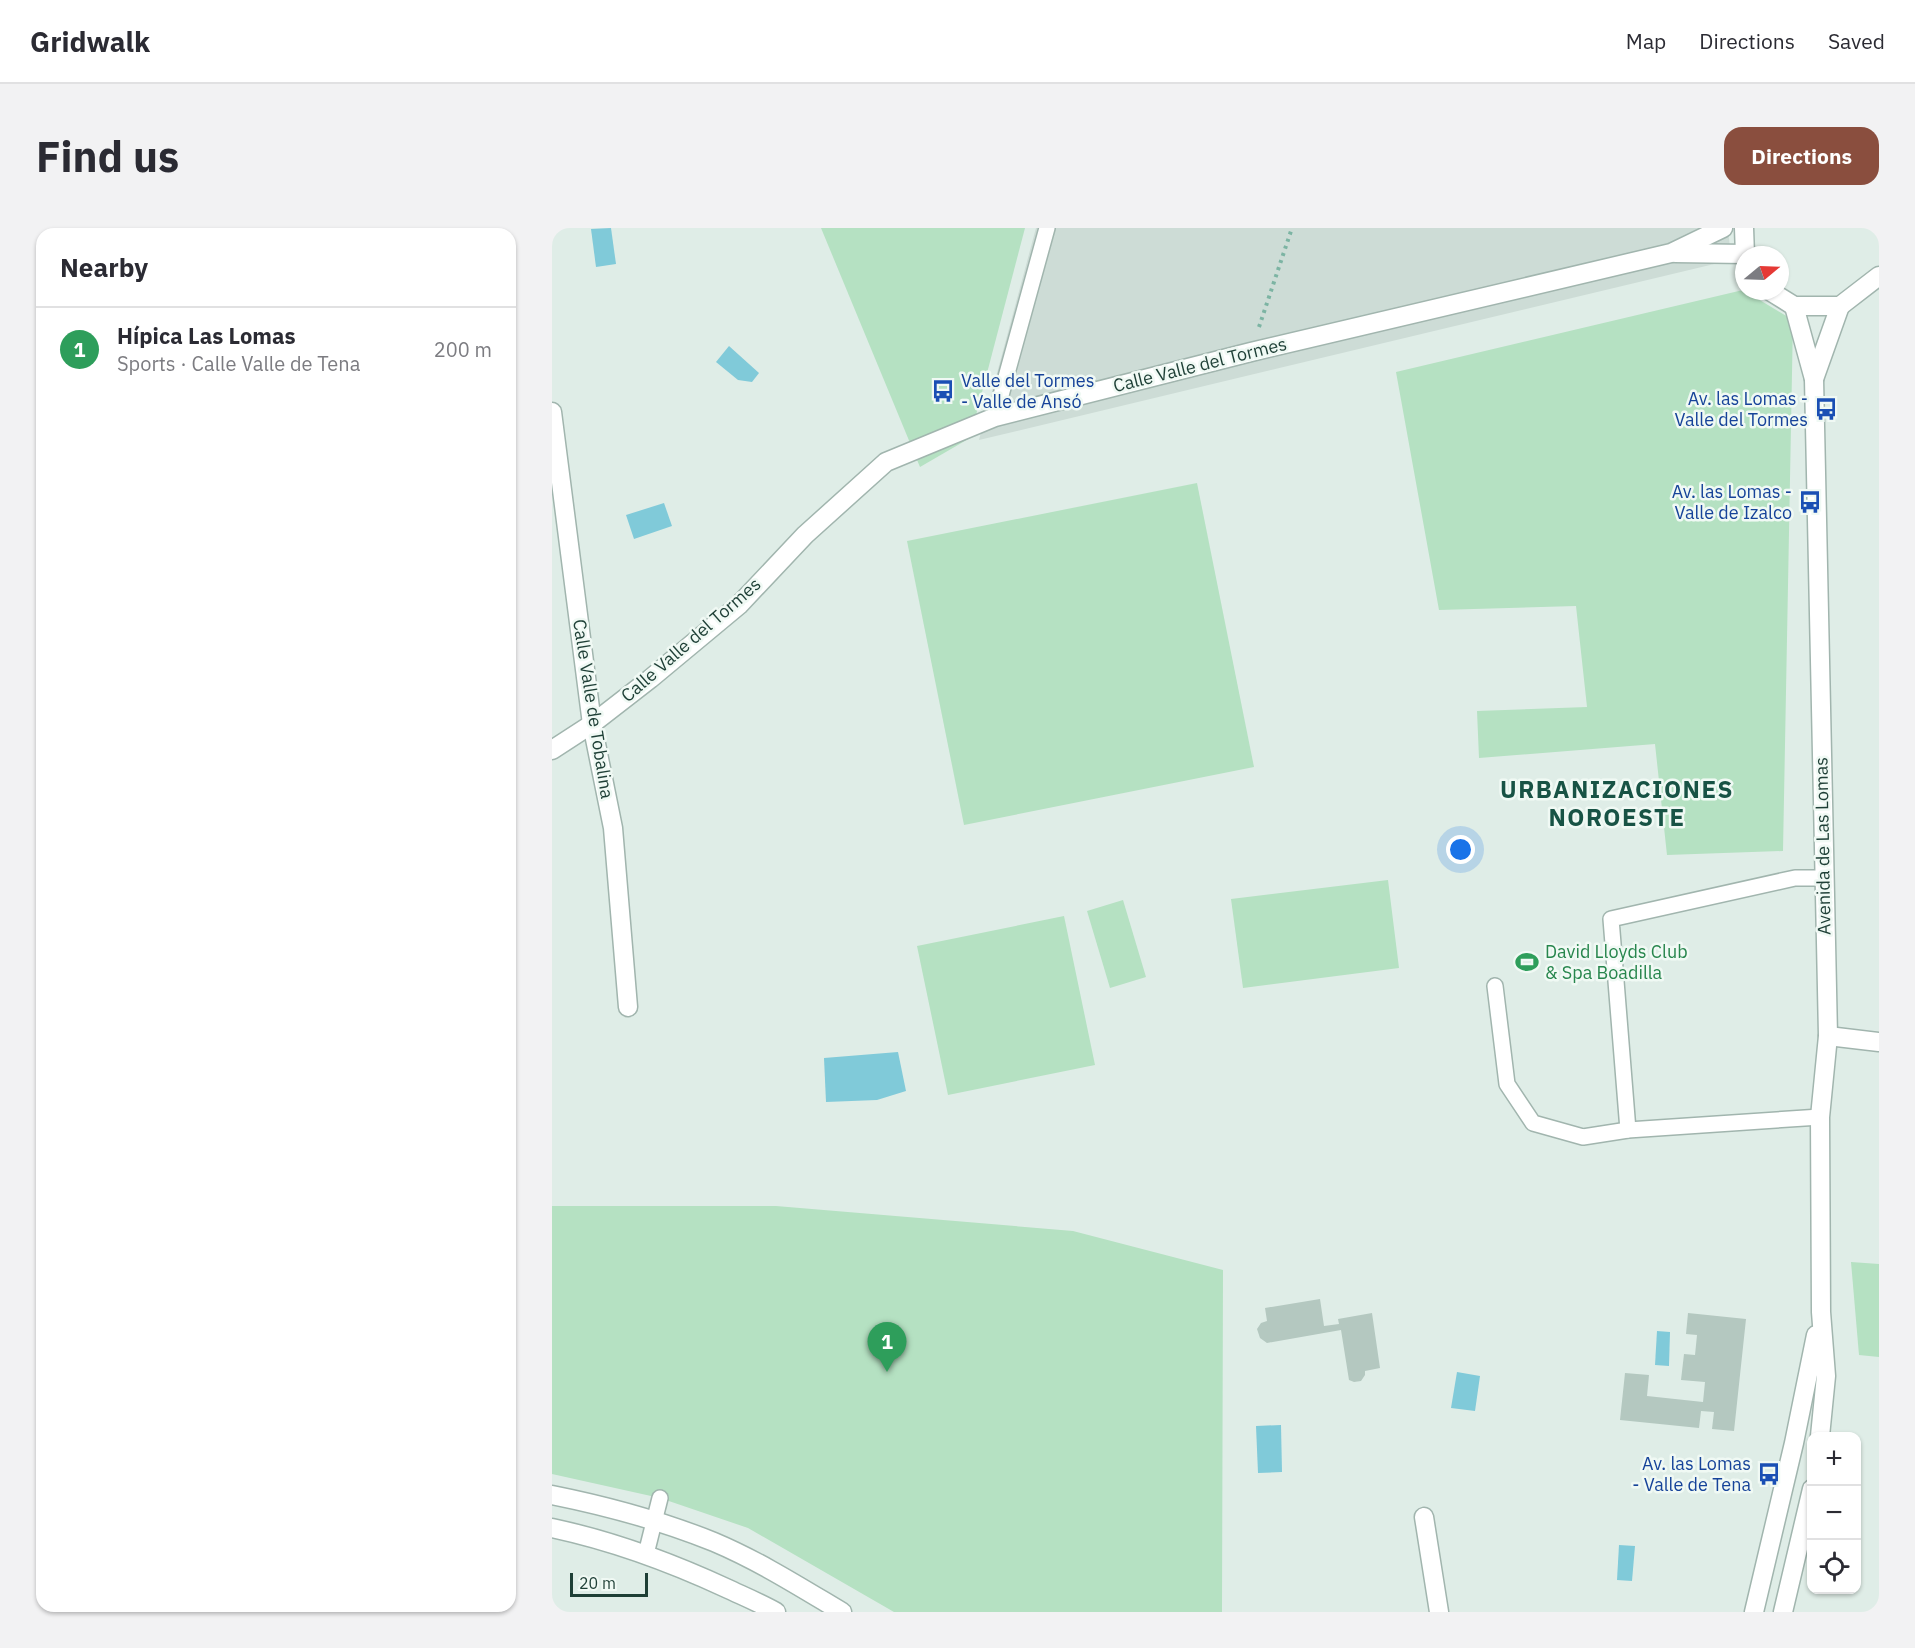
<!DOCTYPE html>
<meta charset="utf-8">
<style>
:root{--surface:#fff;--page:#f2f2f3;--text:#2b2b33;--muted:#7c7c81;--line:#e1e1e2;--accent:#8a4e3e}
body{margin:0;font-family:"IBM Plex Sans",sans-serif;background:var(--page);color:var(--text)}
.controls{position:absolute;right:18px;bottom:18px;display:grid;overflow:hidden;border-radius:12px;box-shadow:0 2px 4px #0004}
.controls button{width:54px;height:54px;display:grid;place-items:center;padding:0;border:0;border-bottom:2px solid var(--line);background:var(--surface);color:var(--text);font:30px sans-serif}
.compass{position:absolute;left:1183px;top:18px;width:54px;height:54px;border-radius:50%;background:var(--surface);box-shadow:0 2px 4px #0004;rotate:71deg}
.scale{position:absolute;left:18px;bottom:15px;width:78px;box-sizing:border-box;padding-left:6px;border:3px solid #1e3f36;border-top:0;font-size:16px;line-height:21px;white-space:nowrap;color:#1e3f36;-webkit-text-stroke:4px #f0f9f4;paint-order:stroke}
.you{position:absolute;left:909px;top:622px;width:21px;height:21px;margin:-15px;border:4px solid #fff;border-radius:50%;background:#1a73e8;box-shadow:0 0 0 9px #1a73e833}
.badge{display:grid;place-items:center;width:39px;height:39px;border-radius:50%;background:var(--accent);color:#fff;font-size:20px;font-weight:700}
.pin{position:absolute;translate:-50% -50px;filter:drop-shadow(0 2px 3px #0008)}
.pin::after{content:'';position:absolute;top:32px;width:21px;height:18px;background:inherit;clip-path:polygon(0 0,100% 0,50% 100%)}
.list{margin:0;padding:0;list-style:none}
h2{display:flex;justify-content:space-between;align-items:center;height:78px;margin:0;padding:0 24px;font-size:26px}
h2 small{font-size:20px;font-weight:400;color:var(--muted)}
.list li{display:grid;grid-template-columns:39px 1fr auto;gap:18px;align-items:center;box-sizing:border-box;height:84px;padding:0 24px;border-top:2px solid var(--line)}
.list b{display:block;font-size:22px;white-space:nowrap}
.list p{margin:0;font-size:20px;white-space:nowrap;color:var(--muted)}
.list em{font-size:20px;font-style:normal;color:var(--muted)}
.icon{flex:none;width:33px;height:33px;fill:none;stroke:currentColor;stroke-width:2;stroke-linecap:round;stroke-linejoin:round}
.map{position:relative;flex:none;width:1327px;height:1384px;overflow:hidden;border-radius:18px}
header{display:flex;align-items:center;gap:36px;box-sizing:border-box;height:84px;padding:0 30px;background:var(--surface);border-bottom:2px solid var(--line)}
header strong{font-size:28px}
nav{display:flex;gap:33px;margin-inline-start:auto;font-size:21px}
.intro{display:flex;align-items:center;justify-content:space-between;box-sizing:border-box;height:144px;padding:0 36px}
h1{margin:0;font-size:42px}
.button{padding:15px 27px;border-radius:18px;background:var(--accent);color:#fff;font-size:21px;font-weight:700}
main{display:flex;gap:36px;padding:0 36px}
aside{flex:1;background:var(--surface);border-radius:18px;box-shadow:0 2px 4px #0004}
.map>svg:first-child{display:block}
.built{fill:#cddcd6}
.green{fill:#b5e1c2}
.water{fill:#80cad9}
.building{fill:#b4c8c0}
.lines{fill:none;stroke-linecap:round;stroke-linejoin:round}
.service-casing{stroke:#a1b5ae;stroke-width:18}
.minor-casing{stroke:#a1b5ae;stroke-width:21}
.path{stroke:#7cb4a3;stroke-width:4;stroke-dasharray:3 4.5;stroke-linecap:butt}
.service{stroke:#fff;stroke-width:15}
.minor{stroke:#fff;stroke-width:18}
.labels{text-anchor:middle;stroke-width:5;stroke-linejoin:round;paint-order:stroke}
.street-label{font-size:18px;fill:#1e3f36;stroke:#f0f9f4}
.transit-label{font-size:18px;fill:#164399;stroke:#f0f9f4;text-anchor:end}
.leisure-label{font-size:18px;fill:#27864d;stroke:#f0f9f4;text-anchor:start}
.district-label{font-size:24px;font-weight:bold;letter-spacing:1.5px;fill:#185345;stroke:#f0f9f4}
</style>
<header>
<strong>Gridwalk</strong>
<nav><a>Map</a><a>Directions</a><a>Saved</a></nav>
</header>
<div class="intro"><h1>Find us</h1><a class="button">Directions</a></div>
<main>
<aside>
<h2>Nearby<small></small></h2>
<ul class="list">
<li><span class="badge" style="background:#2e9e5b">1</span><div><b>Hípica Las Lomas</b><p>Sports · Calle Valle de Tena</p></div><em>200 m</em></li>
</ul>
</aside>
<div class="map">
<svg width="1327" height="1384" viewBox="0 0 1327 1384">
<rect width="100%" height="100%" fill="#dfede7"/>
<!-- built -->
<path class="built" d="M484,0H1176L1179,32L427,212Z"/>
<!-- green -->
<g class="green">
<path d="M269,0H473L418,210L368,239Z"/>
<path d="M1191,62L1241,92L1231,623L1115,627L1103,516L927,530L925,483L1035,479L1024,378L887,382L844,144Z"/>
<path d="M645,255L702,539L412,597L355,313Z"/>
<path d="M836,652L847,740L691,760L679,671Z"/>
<path d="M571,672L594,749L558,760L535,683Z"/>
<path d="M512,688L543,837L396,867L365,718Z"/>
<path d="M0,978H224L521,1003L671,1042L670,1384H342L196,1300L108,1270L0,1246Z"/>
<path d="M1299,1034L1327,1036V1129L1307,1127Z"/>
</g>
<!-- water -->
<g class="water">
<path d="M59,0L64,36L44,39L39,1Z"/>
<path d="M177,118L207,145L200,154L186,152L164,134Z"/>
<path d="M112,275L120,298L82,311L74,287Z"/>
<path d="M346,824L354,863L325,872L274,874L272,830Z"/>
<path d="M1105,1103L1118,1104L1117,1138L1103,1137Z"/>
<path d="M905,1144L928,1148L923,1183L899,1180Z"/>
<path d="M729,1197L730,1244L706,1245L704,1198Z"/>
<path d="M1067,1317L1083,1318L1080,1353L1065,1352Z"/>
</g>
<!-- building -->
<g class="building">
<path d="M768,1071L772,1098L787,1096L786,1091L820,1085L828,1140L813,1143V1147L809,1153L802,1154L797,1152L789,1102L715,1115L708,1110L705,1101L709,1095L715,1093L713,1080Z"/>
<path d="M1136,1085L1194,1091L1182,1203L1160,1201L1162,1184L1149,1183L1147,1200L1068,1192L1073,1145L1097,1147L1095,1168L1151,1174L1153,1154L1129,1152L1132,1126L1143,1127L1145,1107L1134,1106Z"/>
</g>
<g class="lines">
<!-- service casing -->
<g class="service-casing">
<g id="service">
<path d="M443,189L495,0"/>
<path d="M943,758L955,856L981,895L1031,909L1076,902L1268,889"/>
<path d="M1076,902L1059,691L1243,650H1272"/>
<path d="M94,1326L108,1270"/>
</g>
</g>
<!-- minor casing -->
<g class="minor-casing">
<g id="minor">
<path d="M1192,0L1193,27"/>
<path d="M1123,25L1193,26"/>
<path d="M1218,63L1242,78H1288L1327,48"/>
<path d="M1242,78L1262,151L1276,808L1268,889L1269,1084L1274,1148L1268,1208"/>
<path d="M1262,151L1288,78"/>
<path d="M0,184L40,496L61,600L76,779"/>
<path d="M0,522L40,496L98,451L187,377L253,307L334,234L443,189L699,124L1119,25L1171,0"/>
<path d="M1276,808L1327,814"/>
<path d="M0,1267C55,1278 110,1293 162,1314C207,1333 248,1359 290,1384"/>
<path d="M872,1289L887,1384"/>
<path d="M0,1300C61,1313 118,1334 174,1360C191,1368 208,1375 224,1384"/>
<path d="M1202,1384L1242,1215L1264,1107"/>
<path d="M1231,1384L1260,1261"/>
</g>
</g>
<!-- path -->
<path class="path" d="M707,99L740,0"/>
<!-- service -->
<use href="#service" class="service"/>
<!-- minor -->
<use href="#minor" class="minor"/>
</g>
<!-- icons -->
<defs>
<g id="bus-bare" transform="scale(1.8)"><path d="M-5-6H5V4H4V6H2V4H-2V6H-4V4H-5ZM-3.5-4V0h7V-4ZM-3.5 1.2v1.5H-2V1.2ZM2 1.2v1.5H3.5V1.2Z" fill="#1a4fb4" stroke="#f0f9f4" stroke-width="2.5" paint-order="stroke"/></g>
<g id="stadium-bare" transform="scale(1.8)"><path d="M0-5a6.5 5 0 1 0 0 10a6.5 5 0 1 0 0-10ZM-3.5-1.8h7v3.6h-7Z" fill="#2e9e5b" stroke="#f0f9f4" stroke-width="2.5" paint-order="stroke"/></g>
</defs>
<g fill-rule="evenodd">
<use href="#bus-bare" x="391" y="163"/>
<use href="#bus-bare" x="1274" y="181"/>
<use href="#bus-bare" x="1258" y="274"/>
<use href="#stadium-bare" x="975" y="734"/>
<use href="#bus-bare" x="1217" y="1246"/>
</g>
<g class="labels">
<!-- street labels -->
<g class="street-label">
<text transform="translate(648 137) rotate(-14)" y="6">Calle Valle del Tormes</text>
<text transform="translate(139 412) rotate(-41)" y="6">Calle Valle del Tormes</text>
<text transform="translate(41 481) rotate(81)" y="6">Calle Valle de Tobalina</text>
<text transform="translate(1271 618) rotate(-91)" y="6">Avenida de Las Lomas</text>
</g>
<!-- transit labels -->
<g class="transit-label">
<text x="409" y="159" text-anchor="start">Valle del Tormes<tspan x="409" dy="21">- Valle de Ansó</tspan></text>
<text x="1256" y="177">Av. las Lomas -<tspan x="1256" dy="21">Valle del Tormes</tspan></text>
<text x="1240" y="270">Av. las Lomas -<tspan x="1240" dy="21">Valle de Izalco</tspan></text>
<text x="1199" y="1242">Av. las Lomas<tspan x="1199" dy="21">- Valle de Tena</tspan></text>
</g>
<!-- leisure labels -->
<g class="leisure-label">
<text x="993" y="730">David Lloyds Club<tspan x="993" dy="21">&amp; Spa Boadilla</tspan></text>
</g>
<!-- district labels -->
<g class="district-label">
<text x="1065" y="570">URBANIZACIONES<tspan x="1065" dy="28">NOROESTE</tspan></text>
</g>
</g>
</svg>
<div class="controls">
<button>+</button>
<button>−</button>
<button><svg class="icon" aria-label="locate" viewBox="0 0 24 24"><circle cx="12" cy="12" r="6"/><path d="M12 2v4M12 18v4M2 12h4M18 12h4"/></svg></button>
</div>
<svg class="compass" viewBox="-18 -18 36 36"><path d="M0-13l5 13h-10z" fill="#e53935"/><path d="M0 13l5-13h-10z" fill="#7c7c81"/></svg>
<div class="scale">20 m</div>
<div class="you"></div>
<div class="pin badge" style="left:335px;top:1144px;background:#2e9e5b">1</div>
</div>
</main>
